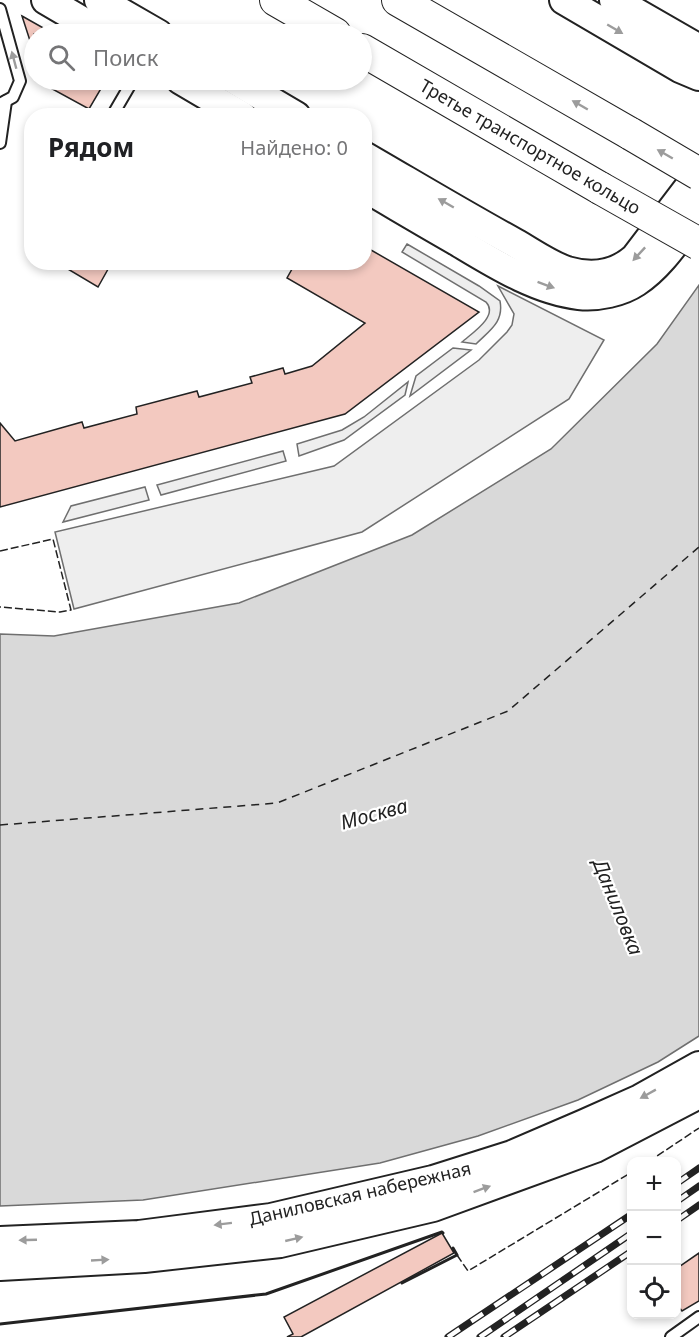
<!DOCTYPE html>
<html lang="ru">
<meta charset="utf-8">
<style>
:root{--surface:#fff;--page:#f6f6f6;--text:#202124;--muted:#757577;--line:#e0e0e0}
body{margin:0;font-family:"Noto Sans",sans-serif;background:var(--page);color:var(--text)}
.controls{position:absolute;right:18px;bottom:18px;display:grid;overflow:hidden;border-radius:12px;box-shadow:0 3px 9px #0003}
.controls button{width:54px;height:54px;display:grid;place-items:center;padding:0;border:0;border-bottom:2px solid var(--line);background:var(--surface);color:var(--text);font:30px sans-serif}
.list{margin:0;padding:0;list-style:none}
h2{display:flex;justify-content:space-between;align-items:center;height:78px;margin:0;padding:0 24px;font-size:26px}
h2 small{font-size:20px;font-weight:400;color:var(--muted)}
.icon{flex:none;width:33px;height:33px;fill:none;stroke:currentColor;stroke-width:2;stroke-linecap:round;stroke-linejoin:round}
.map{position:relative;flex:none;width:699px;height:1337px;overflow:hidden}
.search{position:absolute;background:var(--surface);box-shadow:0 3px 9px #0003;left:24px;top:24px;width:348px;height:66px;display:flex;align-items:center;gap:15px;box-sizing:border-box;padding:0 21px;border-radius:33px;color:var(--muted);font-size:22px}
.panel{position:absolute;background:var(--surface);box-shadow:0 3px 9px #0003;left:24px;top:108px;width:348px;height:162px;border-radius:24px}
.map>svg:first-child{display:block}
.green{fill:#eee;stroke:#6f6f6f;stroke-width:1.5}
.water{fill:#d9d9d9;stroke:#6f6f6f;stroke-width:1.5}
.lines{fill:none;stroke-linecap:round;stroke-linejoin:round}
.ferry{stroke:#222;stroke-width:1.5;stroke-dasharray:8 6;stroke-linecap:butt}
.building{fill:#f3c9c0;stroke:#222;stroke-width:1.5}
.service-casing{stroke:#222;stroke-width:14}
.secondary-casing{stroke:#222;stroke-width:32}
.primary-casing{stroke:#222;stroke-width:34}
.service{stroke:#fff;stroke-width:10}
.secondary{stroke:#fff;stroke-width:28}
.primary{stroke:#fff;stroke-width:32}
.rail-casing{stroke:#222;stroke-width:7}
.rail{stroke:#fff;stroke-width:4.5;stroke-dasharray:14;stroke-linecap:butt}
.primary-bridge-casing{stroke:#222;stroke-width:34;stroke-linecap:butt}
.primary-bridge{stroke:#fff;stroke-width:32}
.fence{stroke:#222;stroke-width:1.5;stroke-dasharray:8 3;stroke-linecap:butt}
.wall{stroke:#222;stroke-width:3}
.oneway{fill:#9c9c9c}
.labels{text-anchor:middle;stroke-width:4.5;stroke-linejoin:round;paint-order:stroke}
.street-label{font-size:18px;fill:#222;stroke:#fff}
.water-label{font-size:20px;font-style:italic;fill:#222;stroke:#fff}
</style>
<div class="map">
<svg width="699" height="1337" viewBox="0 0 699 1337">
<rect width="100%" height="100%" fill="#fff"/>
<!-- green -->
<g class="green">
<path d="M407,244L479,286L500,301C504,322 490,330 476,344L462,342C472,333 499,316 486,302L402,252Z"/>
<path d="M498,286L604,340L569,399L362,532L74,609L55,532L334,466L479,360L507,332L512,325L514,314Z"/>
<path d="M453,348L471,350L410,396L416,376Z"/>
<path d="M408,382L405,395L344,440L299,456L297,444L342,430L364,417Z"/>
<path d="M283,451L286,461L161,495L157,485Z"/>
<path d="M145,487L149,500L63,522L71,506Z"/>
</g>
<!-- water -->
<path class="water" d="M699,285V1036L658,1062L578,1100L478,1136L380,1163L143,1200L0,1206V634L54,636L239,603L412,535L551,449L657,344Z"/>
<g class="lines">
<!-- ferry -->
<path class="ferry" d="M0,825L277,803L508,711L699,547"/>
</g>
<!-- building -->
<g class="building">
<path d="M22,16L54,34H34V53Z"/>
<path d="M43,80H106L89,109L45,85Z"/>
<path d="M364,246L479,312L345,414L0,507V423L15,441L82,422L84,428L137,414L136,407L197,391L199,397L252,383L250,377L283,368L285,374L312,366L365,323L287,278L296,262H364Z"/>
<path d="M56,262H112L98,287Z"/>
<path d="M442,1233L454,1253L301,1337H287L293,1334L284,1317Z"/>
<path d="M699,1253V1301L682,1311L676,1303V1269Z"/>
</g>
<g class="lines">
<!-- service casing -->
<g class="service-casing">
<g id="service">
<path d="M0,9L20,81L13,97L0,104"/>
<path d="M112,116L133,80"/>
<path d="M0,143L6,101"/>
<path d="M671,1337L699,1317"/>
</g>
</g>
<!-- secondary casing -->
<g class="secondary-casing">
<g id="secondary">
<path d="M46,0L104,34"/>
<path d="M99,0L158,34"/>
<path d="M564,0L680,68L699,76"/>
<path d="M614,0L699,49"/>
<path d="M181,80L242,116"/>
<path d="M235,80L296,116"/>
<path d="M364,156C414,185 464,215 515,243C531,252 549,265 567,271C591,278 616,275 635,258L699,174"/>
<path d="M364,187C395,205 425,223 455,240C492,262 535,290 579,295C598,297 621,292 636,282C662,265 680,235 699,211"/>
<path d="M0,1241L139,1235L271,1218L433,1180L512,1155L584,1124L640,1099L699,1066"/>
<path d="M0,1266L144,1258L280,1243L433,1207L595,1148L699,1094"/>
</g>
</g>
<!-- primary casing -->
<g class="primary-casing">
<g id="primary">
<path d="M276,0L335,34"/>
<path d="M398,0L631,134"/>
<path d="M362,50L600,188"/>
</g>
</g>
<!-- service -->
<use href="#service" class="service"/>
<!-- secondary -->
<use href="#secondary" class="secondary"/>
<!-- primary -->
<use href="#primary" class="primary"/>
<!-- rail casing -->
<g class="rail-casing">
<g id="rail">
<path d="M676,1184L699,1168"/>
<path d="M676,1202L699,1186"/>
<path d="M676,1221L699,1205"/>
<path d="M448,1337L632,1214"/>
<path d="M480,1337L632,1233"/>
<path d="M504,1337L632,1251"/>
</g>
</g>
<!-- rail -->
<use href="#rail" class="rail"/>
<!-- primary-bridge casing -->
<g class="primary-bridge-casing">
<g id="primary-bridge">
<path d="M631,134L699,174"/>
<path d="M600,188L699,244"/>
</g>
</g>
<!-- primary-bridge -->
<use href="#primary-bridge" class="primary-bridge"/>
<!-- fence -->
<g class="fence">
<path d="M0,551L53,539L71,610L60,612L0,607"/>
<path d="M648,1162L699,1128"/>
<path d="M457,1255L468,1271L632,1172"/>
</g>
<!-- wall -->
<g class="wall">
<path d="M402,1283L457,1255L453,1248"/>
<path d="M0,1324L266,1294L442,1232L443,1233"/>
</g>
</g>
<!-- one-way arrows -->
<defs><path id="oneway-solid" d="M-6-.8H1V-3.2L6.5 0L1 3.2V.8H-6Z" transform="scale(1.5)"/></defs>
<g class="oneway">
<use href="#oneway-solid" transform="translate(615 29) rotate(30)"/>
<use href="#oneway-solid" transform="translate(14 60) rotate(-105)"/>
<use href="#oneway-solid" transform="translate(580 105) rotate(-150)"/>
<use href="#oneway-solid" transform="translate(665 154) rotate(-150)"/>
<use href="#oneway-solid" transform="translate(446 203) rotate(-150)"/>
<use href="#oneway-solid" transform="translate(639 254) rotate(133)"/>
<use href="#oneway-solid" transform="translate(546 285) rotate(20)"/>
<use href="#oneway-solid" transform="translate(648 1094) rotate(151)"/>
<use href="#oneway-solid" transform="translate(482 1189) rotate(-20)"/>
<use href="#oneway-solid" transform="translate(223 1224) rotate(173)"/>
<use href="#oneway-solid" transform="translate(294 1239) rotate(-13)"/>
<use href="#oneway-solid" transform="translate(28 1240) rotate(178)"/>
<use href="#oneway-solid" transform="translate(100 1260) rotate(-3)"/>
</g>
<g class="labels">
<!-- street labels -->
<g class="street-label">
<text transform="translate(530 147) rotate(30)" y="6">Третье транспортное кольцо</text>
<text transform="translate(360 1194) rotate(-13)" y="6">Даниловская набережная</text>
</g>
<!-- water labels -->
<g class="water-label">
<text transform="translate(374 814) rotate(-15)" y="7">Москва</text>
<text transform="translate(618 907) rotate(68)" y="7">Даниловка</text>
</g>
</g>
</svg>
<div class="controls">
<button>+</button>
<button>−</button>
<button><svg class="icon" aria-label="locate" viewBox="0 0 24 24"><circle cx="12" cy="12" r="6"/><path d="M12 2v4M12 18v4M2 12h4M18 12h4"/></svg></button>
</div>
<div class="search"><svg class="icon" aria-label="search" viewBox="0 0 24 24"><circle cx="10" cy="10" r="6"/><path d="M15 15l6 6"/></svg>Поиск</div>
<section class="panel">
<h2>Рядом<small>Найдено: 0</small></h2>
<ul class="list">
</ul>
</section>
</div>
